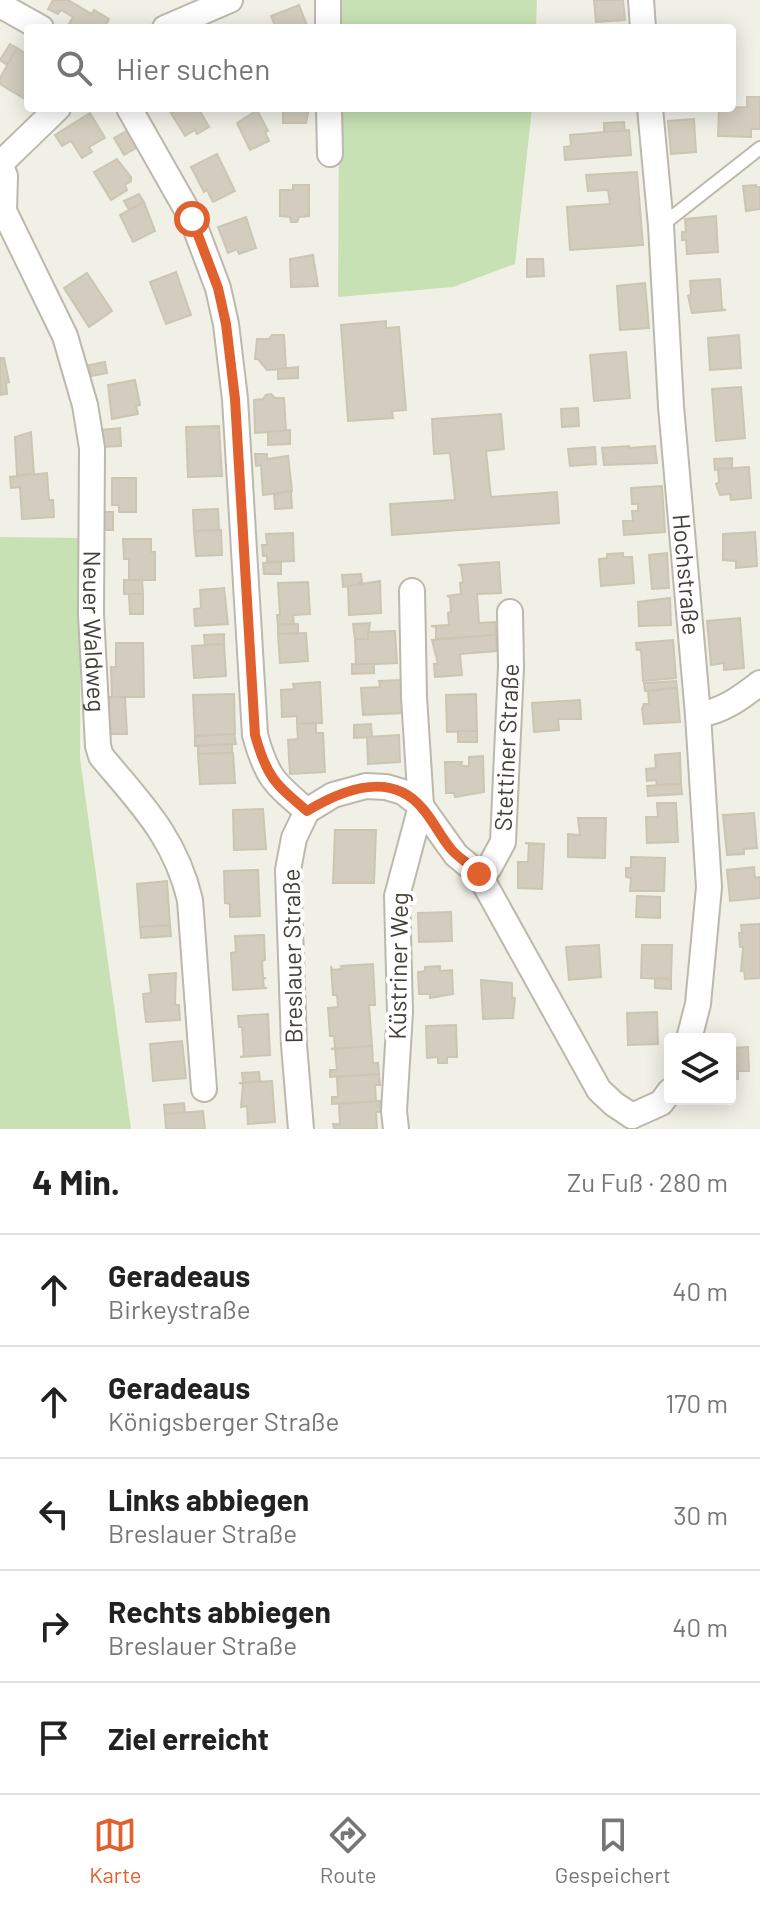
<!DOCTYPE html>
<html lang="de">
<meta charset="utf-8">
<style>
:root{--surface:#fff;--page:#f2f2f2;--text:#222;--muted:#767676;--line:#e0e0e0;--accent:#e1612e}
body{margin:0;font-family:Barlow,sans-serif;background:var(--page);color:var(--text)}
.controls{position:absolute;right:24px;bottom:24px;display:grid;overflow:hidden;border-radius:8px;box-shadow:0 4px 20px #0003}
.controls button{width:72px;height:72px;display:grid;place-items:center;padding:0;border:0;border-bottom:2px solid var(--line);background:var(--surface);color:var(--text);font:40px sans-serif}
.stop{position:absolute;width:24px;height:24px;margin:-18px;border:6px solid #e1612e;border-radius:50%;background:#fff}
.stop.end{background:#e1612e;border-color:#fff;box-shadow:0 2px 8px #0008}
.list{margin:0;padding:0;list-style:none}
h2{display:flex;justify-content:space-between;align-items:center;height:104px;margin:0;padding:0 32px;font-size:34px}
h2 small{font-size:26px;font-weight:400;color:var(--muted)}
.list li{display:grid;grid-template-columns:52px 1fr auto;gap:24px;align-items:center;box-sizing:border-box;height:112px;padding:0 32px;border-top:2px solid var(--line)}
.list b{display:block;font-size:30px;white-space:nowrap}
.list p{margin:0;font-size:26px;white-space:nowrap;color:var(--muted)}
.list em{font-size:26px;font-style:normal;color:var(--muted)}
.icon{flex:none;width:44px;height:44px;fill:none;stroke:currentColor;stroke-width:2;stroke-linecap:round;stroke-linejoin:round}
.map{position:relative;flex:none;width:760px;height:1129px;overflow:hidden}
.search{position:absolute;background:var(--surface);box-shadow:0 4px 20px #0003;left:24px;right:24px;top:24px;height:88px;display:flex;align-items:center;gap:20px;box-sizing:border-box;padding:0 28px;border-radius:8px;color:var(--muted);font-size:30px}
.sheet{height:664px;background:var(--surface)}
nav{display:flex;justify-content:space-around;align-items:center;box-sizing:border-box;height:112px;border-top:2px solid var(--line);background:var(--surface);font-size:22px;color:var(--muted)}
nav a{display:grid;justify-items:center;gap:4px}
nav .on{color:var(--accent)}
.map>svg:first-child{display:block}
.green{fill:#c7e1b4}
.building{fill:#d2cdbe;stroke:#ccc5b2;stroke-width:2}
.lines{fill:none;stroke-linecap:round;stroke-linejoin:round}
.service-casing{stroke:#bcb8ab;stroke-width:16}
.minor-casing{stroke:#bcb8ab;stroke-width:28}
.service{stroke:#fff;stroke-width:12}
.minor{stroke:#fff;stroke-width:24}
.route{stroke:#e1612e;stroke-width:10}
.labels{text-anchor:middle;stroke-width:8;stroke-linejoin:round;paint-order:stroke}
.street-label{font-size:24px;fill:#444037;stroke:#fff}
</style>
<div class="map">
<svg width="760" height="1129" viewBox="0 0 760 1129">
<rect width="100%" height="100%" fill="#f1f0e7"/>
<!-- green -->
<g class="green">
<path d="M339,0H537L536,28H339Z"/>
<path d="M339,108H532L515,264L453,287L338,297Z"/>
<path d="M0,537L81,538L80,758L131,1129H0Z"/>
</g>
<!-- building -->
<g class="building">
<path d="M53,0H68L92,14L94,10L109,19L104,28H76L69,24L73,17L61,10L58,14L48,9Z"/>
<path d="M594,0H623L625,20L596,22Z"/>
<path d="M299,5L308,28H276L271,16Z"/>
<path d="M10,44L17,48L7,65L0,60Z"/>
<path d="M17,48L28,55V101L0,84V78Z"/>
<path d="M747,97H760V129H751V137L718,136L719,108L747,107Z"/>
<path d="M173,108H198L209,127L197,134L195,130L185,136L169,110Z"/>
<path d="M283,108H309L306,123H283Z"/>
<path d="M257,110L268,131L265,132L269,141L250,150L237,123Z"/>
<path d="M90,113L105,138L89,147L92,152L82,158L71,141L62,146L55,135Z"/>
<path d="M694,119L696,152L671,154L668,121Z"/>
<path d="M624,122L625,131L604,132V123Z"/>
<path d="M128,130L138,147L124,155L114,138Z"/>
<path d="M629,130L631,155L565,160L564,147L571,146L570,135Z"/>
<path d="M217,154L235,191L213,202L207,190L204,192L191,167Z"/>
<path d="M117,159L131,177V181L125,185L127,190L111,200L94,172Z"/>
<path d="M637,172L643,245L570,250L567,207L610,204L608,190L588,191L586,175Z"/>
<path d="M293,185H309V216L299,217L297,222H291L290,217L280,216V190H293Z"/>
<path d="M756,185V187H760V209L746,211L743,186Z"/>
<path d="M139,194L144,202L129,210L124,201Z"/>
<path d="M144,202L155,231L133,242L120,215Z"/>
<path d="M716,216L718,252L687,254L686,240H682V232H686L685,219Z"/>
<path d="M246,217L256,248L239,254L237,249L228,253L218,227Z"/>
<path d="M313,255L318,286L291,287L290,259Z"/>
<path d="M527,259H543L544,276L527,277Z"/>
<path d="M176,272L191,315L166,324L150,282Z"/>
<path d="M87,273L112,311L89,327L64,288Z"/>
<path d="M720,279L722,309L726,310L692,313L688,296L691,294L690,281Z"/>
<path d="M645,283L649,328L620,330L617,286Z"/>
<path d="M386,321V328L399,327L406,410L392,411L393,418L348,421L341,325Z"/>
<path d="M272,335H284L286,369L267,370L258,359H255L257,339H269Z"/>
<path d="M739,335L741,368L710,370L708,338Z"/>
<path d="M626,352L630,398L594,401L590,355Z"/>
<path d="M0,358H4L9,382L6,383L7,394L0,395Z"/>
<path d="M105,362L107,373L91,376L89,365Z"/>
<path d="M298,367V378L278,379V369Z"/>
<path d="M135,380L140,405L136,406L138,414L112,419L108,385Z"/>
<path d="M741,387L745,438L716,441L712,389Z"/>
<path d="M271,394L275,398H284L286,431L255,433L254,400L263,399L266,395Z"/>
<path d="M578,408L579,426L562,427L561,409Z"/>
<path d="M501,414L504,449L486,451L491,497L557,492L559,523L392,535L390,504L455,500L450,453L434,454L432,419Z"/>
<path d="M219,426L222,476L188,477L186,427Z"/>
<path d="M120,428L121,446L102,447L101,430Z"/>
<path d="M290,430V444L268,445V432Z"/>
<path d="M31,432L34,474L17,475L15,437Z"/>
<path d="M629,446V448L655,446L657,463L604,465L602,448Z"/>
<path d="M595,447L596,464L570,466L568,449Z"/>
<path d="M255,454H267V459L288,456L292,491L263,495L261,465L256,466Z"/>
<path d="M732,458V468L715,470L714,459Z"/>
<path d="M749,467L751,498L731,500L730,494L720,495L716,484L719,482L718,469Z"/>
<path d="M47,473L49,500H53L54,517L22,519L20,487L11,488L10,477Z"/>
<path d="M112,478H136V512H119V505H112Z"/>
<path d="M662,486L665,532L624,535L623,521H633L632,511H638V504H632L631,488Z"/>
<path d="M291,491L292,508L275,509L274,494Z"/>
<path d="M218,509L219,530L194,531L193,510Z"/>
<rect x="103" y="512" width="10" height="18"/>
<path d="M221,530L222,555L196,556L194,531Z"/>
<path d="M755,532L757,566L736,568V561L723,560V534Z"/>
<path d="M293,533L294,561L267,562V556H263L262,545H267L266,534Z"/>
<path d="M123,539H151V552H155V580H129V559H124Z"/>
<path d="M623,553V557H632L634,583L601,586L599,559L607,558V554Z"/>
<path d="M667,553L669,588L652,589L649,555Z"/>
<path d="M281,562V574H264L263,563Z"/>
<path d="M499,562L501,593L477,594L479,623L495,622L496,635L436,639V627L431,626L449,625L448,613L451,612L450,597L447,596L461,594L460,583L463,582L461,566L458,565Z"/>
<path d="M361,574L362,582H359V585L343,587L342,575Z"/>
<path d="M124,580H142L143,594H124Z"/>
<path d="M380,581L381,613L349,615L348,586Z"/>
<path d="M308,582L310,614L293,615L294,624L278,625L277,615H280L278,583Z"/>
<path d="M224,588L228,624L195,626L194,609L201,608L200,590Z"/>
<path d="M129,594H143V614H130Z"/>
<path d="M670,598L671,625L639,626L638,602Z"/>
<path d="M740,618L744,668L724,670V663L711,665L707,621Z"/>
<path d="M370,623L368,639H355L353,624Z"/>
<path d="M298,624V633L278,634V625Z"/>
<path d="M395,631L397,663L356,665L355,639H368V632Z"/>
<path d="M306,633L308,661L280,663L278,634Z"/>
<path d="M224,634V644L205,645L204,635Z"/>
<path d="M496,635L497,651L460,654L462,675L435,677L434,664H438L432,640Z"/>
<path d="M673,640L676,678L643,681L641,650H637L636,643Z"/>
<path d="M116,643H143L144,697H112L111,667H116Z"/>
<path d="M224,644L226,676L194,678L192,646Z"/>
<path d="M352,664H374V673L352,674Z"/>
<path d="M402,680L404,713L363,715L361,688L380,687L379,681Z"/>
<path d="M676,681L677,688L645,691L644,683Z"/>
<path d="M320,682L322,723L297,724V716L282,717L281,690L294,689L293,684Z"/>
<path d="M677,688L680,722L644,724L642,709L644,704H649L648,691Z"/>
<path d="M234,694L235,734L195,736L193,695Z"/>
<path d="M476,694L477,731L447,732L446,695Z"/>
<path d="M106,697H125L127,734H107Z"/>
<path d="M580,700L581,719H558L559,730L534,732L532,703Z"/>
<path d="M316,723V733H323L325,772L290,774L288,740L298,739L297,724Z"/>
<path d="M371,724L372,737L354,738V725Z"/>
<rect x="458" y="731" width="19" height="11"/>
<path d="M234,734L236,744L195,746V736Z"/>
<path d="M399,735L400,762L368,764L367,737Z"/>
<path d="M232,744V753L198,754V746Z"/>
<path d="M233,753L235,783L200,784L198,754Z"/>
<path d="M680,753L681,784L657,785L656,780L647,781L646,769L656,768L655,755Z"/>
<path d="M483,756L484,792L455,797L454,793H446L445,762H462L461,766H469V757Z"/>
<path d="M681,784L682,794L648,796L647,786Z"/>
<path d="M657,803H676L678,842L647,843L646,817H658Z"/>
<path d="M263,809L266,849L234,850L233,810Z"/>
<path d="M754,813L757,848L744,849V854L727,855L723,815Z"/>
<path d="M578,818H606L605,858L568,857V834L580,835Z"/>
<path d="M335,830H376L374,883H333Z"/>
<path d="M525,843L544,844L542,889L518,888V862H528L529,844Z"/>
<path d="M631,857L665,858L664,891H630L631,878L626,877V868H631Z"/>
<path d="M754,867L755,878L760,877V898L730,901L727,870Z"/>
<path d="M258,870L260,916L230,917V904L225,903L224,871Z"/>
<path d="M167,881L170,925L140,927L137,884Z"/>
<path d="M637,896L660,897V918L636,917Z"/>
<path d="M451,912L452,941L419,942L418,913Z"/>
<path d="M760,924V978L745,979L744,970L741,971L743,947H740L739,933H742L741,925Z"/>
<path d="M170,925L171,936L141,938L140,927Z"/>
<path d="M264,935L265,960L262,961L263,978H266L263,979L264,988H267L233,990L231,953L236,952L235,936Z"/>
<path d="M599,945L601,977L569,980L566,947Z"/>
<path d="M642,945H672L671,979L641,978Z"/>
<path d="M373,964L375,1005H369L372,1046L331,1049L335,1048L334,1036H330L328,1008L338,1007L337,995H333L331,966L332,970L342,969L341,966Z"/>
<path d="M440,966V971L452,970L453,994L430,998V994H419L418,972L425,971V967Z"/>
<path d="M176,973L175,1005H179L180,1020L146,1022L143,994L151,993L149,975Z"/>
<path d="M655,978L671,979V989L655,988Z"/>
<path d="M481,980L512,983V998H515L513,1018L483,1019Z"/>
<path d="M657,1012L658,1044L628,1045L627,1013Z"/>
<path d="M268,1014L270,1055L240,1057L244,1056L242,1027H239L238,1016Z"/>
<path d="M456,1025L457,1057H447V1063H438V1057L427,1058L426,1026Z"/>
<path d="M182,1041L186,1078L153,1081L150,1044Z"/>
<path d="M372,1046L373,1063H378L379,1074L330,1077V1070H337L335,1049Z"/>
<path d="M748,1047L749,1071H738V1079H733V1089H730V1048Z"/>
<path d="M259,1072L260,1081L243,1083L242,1073Z"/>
<path d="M379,1074L380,1085H375L376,1101H380L332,1104V1097H338L337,1077Z"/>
<path d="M272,1081L275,1122L248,1124L247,1106L241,1107L243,1084L239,1083Z"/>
<path d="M380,1101L381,1112H376L377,1129H334L333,1124H340L339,1104Z"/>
<path d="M184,1103L185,1113L165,1114L164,1105Z"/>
<path d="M203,1111L205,1129H166L165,1114Z"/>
</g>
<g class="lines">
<!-- service casing -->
<g class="service-casing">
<path id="service" d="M662,225L760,148"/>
</g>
<!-- minor casing -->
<g class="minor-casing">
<g id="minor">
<path d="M328,0V28"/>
<path d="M641,0L643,28"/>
<path d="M0,5L41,28"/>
<path d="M165,28L230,0"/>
<path d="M129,108L192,219L218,288L226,324L235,399L255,735C267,778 274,783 307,811"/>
<path d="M329,108L330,154"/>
<path id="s1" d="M650,108L661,226L671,406L698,715L709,887L698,1004L689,1039"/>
<path id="s2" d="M0,164L5,176L4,211L65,336L85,405L92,448L91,614L98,746L101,756C141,804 175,837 190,900L204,1089"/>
<path d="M0,164L58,108"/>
<path d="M698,715C724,711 740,698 760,683"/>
<path id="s3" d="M479,874L489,868L503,842L511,667L510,612"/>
<path d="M632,1116L661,1103L670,1091"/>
<path d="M301,1129L294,1045L288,870L294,838L307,811L333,795L366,786L386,787L403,792L421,806L456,855L479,874L599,1090L614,1104L632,1116"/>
<path d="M396,1129L394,1111L400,1012L397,896L421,806L414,697L412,591"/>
</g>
</g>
<!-- service -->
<use href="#service" class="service"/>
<!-- minor -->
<use href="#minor" class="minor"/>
</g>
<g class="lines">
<!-- route -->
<path class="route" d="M192,219L218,288L226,324L235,399L255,735C267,777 274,783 307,811C342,790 390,770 422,808C433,820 440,836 451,849C459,859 471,864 479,874"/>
</g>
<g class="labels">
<!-- street labels -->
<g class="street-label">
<text dy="8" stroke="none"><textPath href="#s1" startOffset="468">Hochstraße</textPath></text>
<text dy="8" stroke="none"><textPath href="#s2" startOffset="486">Neuer Waldweg</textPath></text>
<text dy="8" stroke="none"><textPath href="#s3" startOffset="136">Stettiner Straße</textPath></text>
<text transform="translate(293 956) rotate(-91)" y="8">Breslauer Straße</text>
<text transform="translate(399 966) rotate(-89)" y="8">Küstriner Weg</text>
</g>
</g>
</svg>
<div class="controls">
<button><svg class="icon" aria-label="layers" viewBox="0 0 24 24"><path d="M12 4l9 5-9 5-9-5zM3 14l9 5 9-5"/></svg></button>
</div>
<div class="stop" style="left:192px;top:219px"></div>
<div class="stop end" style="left:479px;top:874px"></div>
<div class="search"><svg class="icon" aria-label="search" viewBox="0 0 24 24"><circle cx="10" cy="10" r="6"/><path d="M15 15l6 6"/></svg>Hier suchen</div>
</div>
<section class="sheet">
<h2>4 Min.<small>Zu Fuß · 280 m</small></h2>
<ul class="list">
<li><svg class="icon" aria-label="ahead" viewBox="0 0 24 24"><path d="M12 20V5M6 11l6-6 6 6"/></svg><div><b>Geradeaus</b><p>Birkeystraße</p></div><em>40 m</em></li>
<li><svg class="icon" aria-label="ahead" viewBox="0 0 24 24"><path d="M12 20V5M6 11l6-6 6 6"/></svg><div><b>Geradeaus</b><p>Königsberger Straße</p></div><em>170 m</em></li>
<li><svg class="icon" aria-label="left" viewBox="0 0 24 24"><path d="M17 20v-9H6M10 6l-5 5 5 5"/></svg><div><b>Links abbiegen</b><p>Breslauer Straße</p></div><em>30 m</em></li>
<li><svg class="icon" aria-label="right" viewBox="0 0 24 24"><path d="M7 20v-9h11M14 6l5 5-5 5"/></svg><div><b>Rechts abbiegen</b><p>Breslauer Straße</p></div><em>40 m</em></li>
<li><svg class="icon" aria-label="arrive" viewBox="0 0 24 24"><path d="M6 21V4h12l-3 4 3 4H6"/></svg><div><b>Ziel erreicht</b></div></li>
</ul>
</section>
<nav>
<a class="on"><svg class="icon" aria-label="map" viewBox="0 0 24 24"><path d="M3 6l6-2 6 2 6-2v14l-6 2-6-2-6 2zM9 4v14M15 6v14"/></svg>Karte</a>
<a><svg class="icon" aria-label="directions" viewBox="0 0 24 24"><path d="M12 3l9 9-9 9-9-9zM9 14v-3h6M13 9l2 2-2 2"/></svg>Route</a>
<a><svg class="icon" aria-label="saved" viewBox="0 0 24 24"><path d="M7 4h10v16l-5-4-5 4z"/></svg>Gespeichert</a>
</nav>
